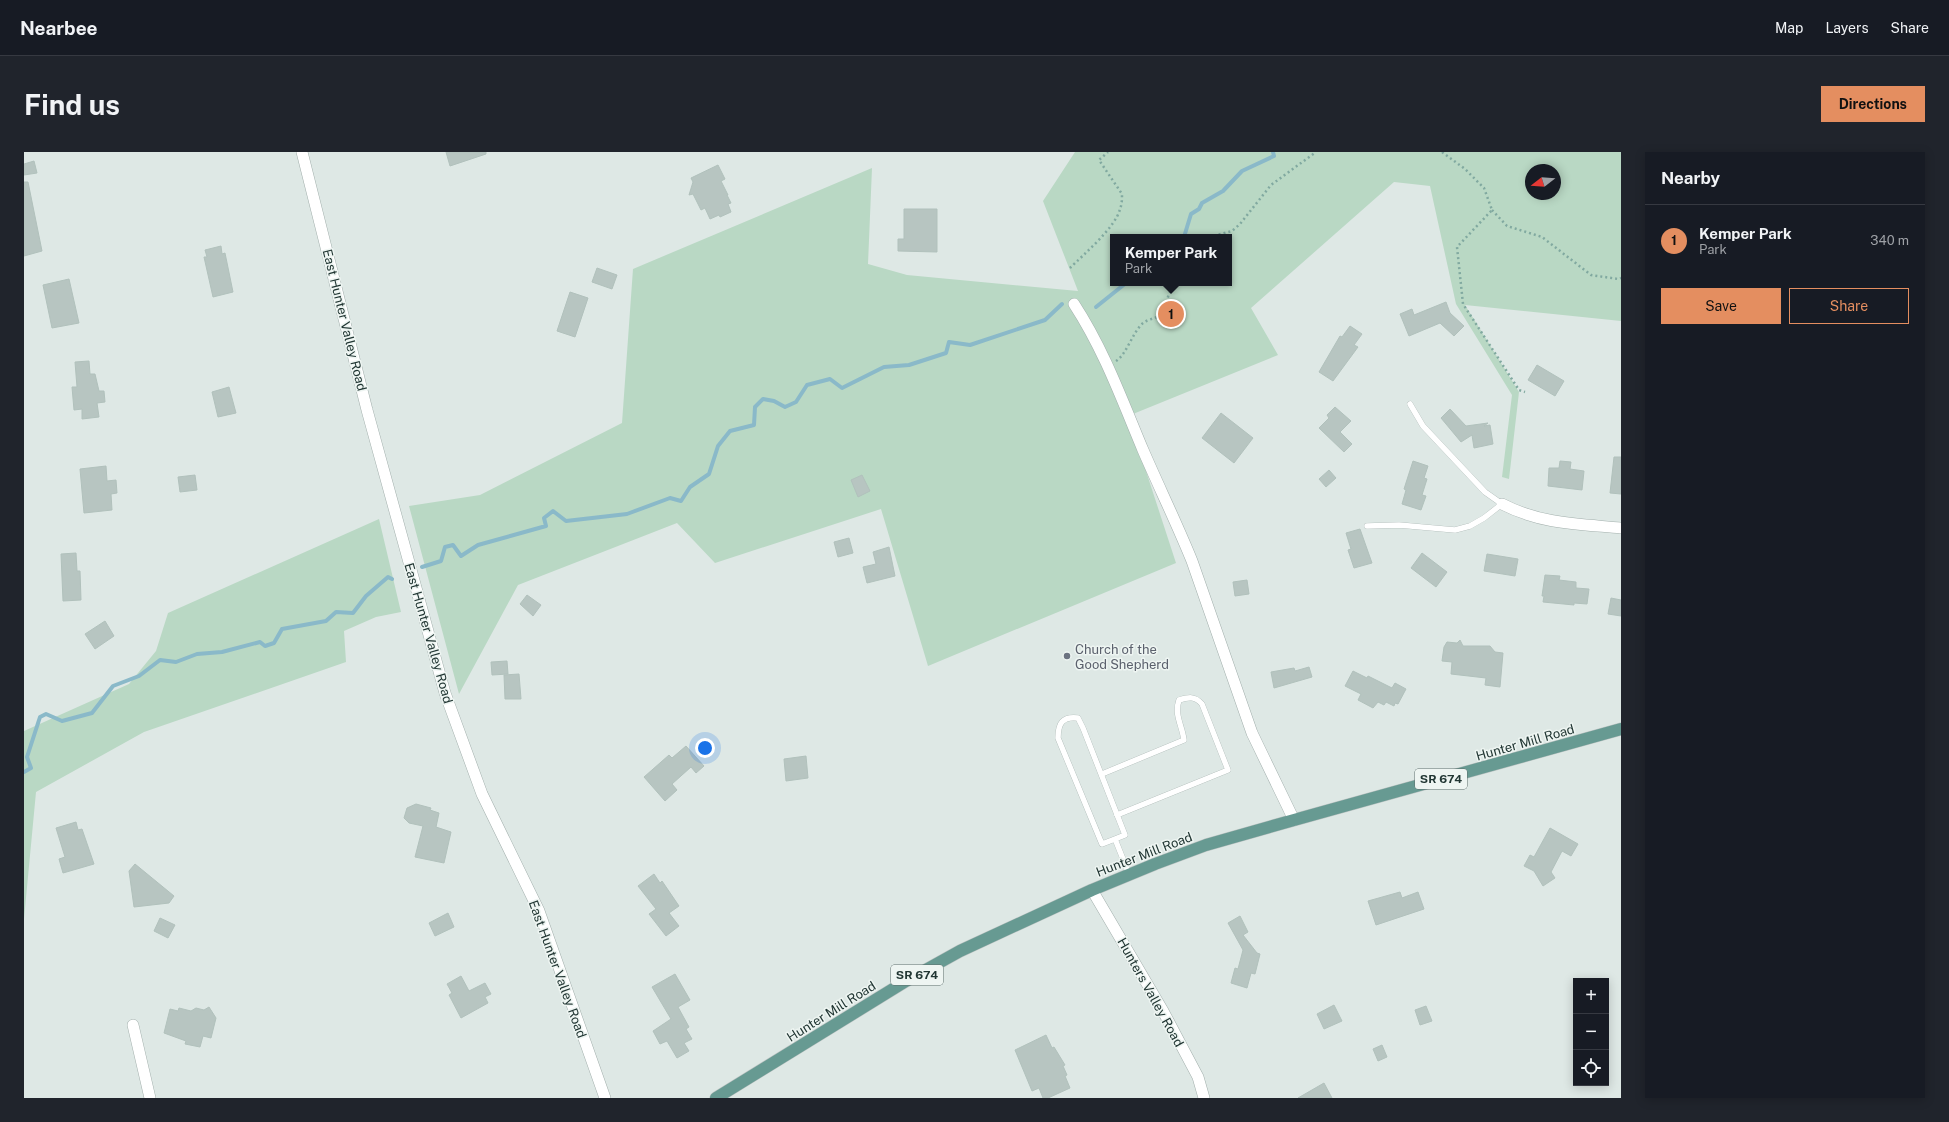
<!DOCTYPE html>
<meta charset="utf-8">
<style>
:root{--surface:#171b24;--page:#20242c;--text:#f1f3f6;--muted:#9ea1a6;--line:#363941;--accent:#e48e60}
body{margin:0;font-family:"Public Sans",sans-serif;background:var(--page);color:var(--text)}
.controls{position:absolute;right:12px;bottom:12px;display:grid;overflow:hidden;border-radius:0px;box-shadow:0 2px 10px #0003}
.controls button{width:36px;height:36px;display:grid;place-items:center;padding:0;border:0;border-bottom:1px solid var(--line);background:var(--surface);color:var(--text);font:20px sans-serif}
.compass{position:absolute;left:1501px;top:12px;width:36px;height:36px;border-radius:50%;background:var(--surface);box-shadow:0 2px 10px #0003;rotate:253deg}
.you{position:absolute;left:681px;top:596px;width:14px;height:14px;margin:-10px;border:3px solid #fff;border-radius:50%;background:#1a73e8;box-shadow:0 0 0 6px #1a73e833}
.badge{display:grid;place-items:center;width:26px;height:26px;border-radius:50%;background:var(--accent);color:#111;font-size:13px;font-weight:700}
.pin{position:absolute;translate:-50% -50%;border:2px solid #fff;box-shadow:0 1px 4px #0006}
.popup{position:absolute;left:1086px;top:82px;width:122px;height:52px;box-sizing:border-box;display:grid;place-content:center;border-radius:0px;background:var(--surface);filter:drop-shadow(0 1px 3px #0005);font-size:13px;white-space:nowrap;color:var(--muted)}
.popup b{font-size:15px;color:var(--text)}
.popup::after{content:'';position:absolute;left:50%;top:100%;margin-left:-8px;border:8px solid transparent;border-top-color:var(--surface)}
.list{margin:0;padding:0;list-style:none}
h2{display:flex;justify-content:space-between;align-items:center;height:52px;margin:0;padding:0 16px;font-size:17px}
h2 small{font-size:13px;font-weight:400;color:var(--muted)}
.list li{display:grid;grid-template-columns:26px 1fr auto;gap:12px;align-items:center;box-sizing:border-box;height:72px;padding:0 16px;border-top:1px solid var(--line)}
.list b{display:block;font-size:15px;white-space:nowrap}
.list p{margin:0;font-size:13px;white-space:nowrap;color:var(--muted)}
.list em{font-size:13px;font-style:normal;color:var(--muted)}
.actions{display:flex;gap:8px;padding:12px 16px}
.actions a{flex:1;padding:9px 0;border:1px solid var(--accent);border-radius:0px;text-align:center;font-size:14px;color:var(--accent)}
.actions .main{background:var(--accent);color:#111}
.icon{flex:none;width:22px;height:22px;fill:none;stroke:currentColor;stroke-width:2;stroke-linecap:round;stroke-linejoin:round}
.map{position:relative;flex:none;width:1597px;height:946px;overflow:hidden;border-radius:0px}
header{display:flex;align-items:center;gap:24px;box-sizing:border-box;height:56px;padding:0 20px;background:var(--surface);border-bottom:1px solid var(--line)}
header strong{font-size:19px}
nav{display:flex;gap:22px;margin-inline-start:auto;font-size:14px}
.intro{display:flex;align-items:center;justify-content:space-between;box-sizing:border-box;height:96px;padding:0 24px}
h1{margin:0;font-size:28px}
.button{padding:10px 18px;border-radius:0px;background:var(--accent);color:#111;font-size:14px;font-weight:700}
main{display:flex;gap:24px;padding:0 24px}
aside{flex:1;background:var(--surface);border-radius:0px;box-shadow:0 2px 10px #0003}
.map>svg:first-child{display:block}
.green{fill:#b9d8c4;fill-rule:evenodd}
.lines{fill:none;stroke-linecap:round;stroke-linejoin:round}
.stream{stroke:#8ab9c9;stroke-width:4}
.building{fill:#b7c5c1;stroke:#b1c1bc}
.lane-casing{stroke:#a2afac;stroke-width:6}
.street-casing{stroke:#a2afac;stroke-width:12}
.primary-casing{stroke:#bcc3c2;stroke-width:13}
.path{stroke:#81a9a0;stroke-width:2.5;stroke-dasharray:2 3;stroke-linecap:butt}
.lane{stroke:#fff;stroke-width:5.5}
.street{stroke:#fff;stroke-width:11}
.primary{stroke:#679a92;stroke-width:12}
.worship-dot{fill:#6b7280;stroke:#eef5f2;stroke-width:1.5}
.labels{text-anchor:middle;stroke-width:3;stroke-linejoin:round;paint-order:stroke}
.shield{fill:#eef5f2;stroke:#5e6f6c;stroke-width:1}
.shield-label{font-size:12px;font-weight:bold;fill:#213633}
.street-label{font-size:13px;fill:#213633;stroke:#eef5f2}
.worship-label{font-size:13px;fill:#5b616d;stroke:#eef5f2;text-anchor:start}
</style>
<header>
<strong>Nearbee</strong>
<nav><a>Map</a><a>Layers</a><a>Share</a></nav>
</header>
<div class="intro"><h1>Find us</h1><a class="button">Directions</a></div>
<main>
<div class="map">
<svg width="1597" height="946" viewBox="0 0 1597 946">
<rect width="100%" height="100%" fill="#dee8e5"/>
<!-- green -->
<g class="green">
<path d="M1051,0H1597V169L1441,153L1495,240L1485,327L1478,325L1488,243L1432,152L1406,34L1370,30L1227,156L1254,203L1104,264L1152,411L904,514L857,357L691,411L653,371L494,433L435,542L385,354L456,343L598,271L609,117L848,16L844,112L883,123L1054,139L1019,49ZM1507,18H1531V42H1507ZM1089,85H1205V131H1089Z"/>
<path d="M355,367L377,460L352,465L320,479L322,510L120,580L12,640L0,767V579L105,532L132,499L144,461Z"/>
</g>
<g class="lines">
<!-- stream -->
<g class="stream">
<path d="M1160,85L1167,62L1175,57L1178,51L1199,39L1218,19L1250,4L1249,0"/>
<path d="M1072,155L1102,131"/>
<path d="M398,415L417,409L421,395L429,393L437,404L454,393L522,374L520,366L529,359L542,369L603,362L646,346L657,349L666,335L685,322L694,294L706,279L730,273L731,255L739,247L750,249L761,255L772,250L783,233L806,227L818,236L860,215L885,213L922,201L925,190L946,193L1021,168L1038,152"/>
<path d="M0,620L7,616L3,605L16,565L22,562L38,569L68,561L89,534L115,524L136,508L152,510L173,502L198,500L236,490L241,494L250,491L258,477L302,469L312,460L329,461L342,444L364,425L368,427"/>
</g>
</g>
<!-- building -->
<g class="building">
<path d="M422,0H462V2L426,14Z"/>
<path d="M10,9L13,21L0,23V12Z"/>
<path d="M694,13L701,27L697,29L704,43H703L707,51L704,52L707,60L696,65L695,63L686,67L681,56L677,58L669,42L665,43L669,30L667,26Z"/>
<path d="M0,30H4L18,99L0,104Z"/>
<path d="M880,57H913V100L874,99V87H880Z"/>
<path d="M197,94L198,102L201,101L209,140L189,145L180,105H183L181,98Z"/>
<path d="M573,116L593,123L588,137L568,130Z"/>
<path d="M45,127L55,171L28,176L19,133Z"/>
<path d="M546,140L564,146L551,185L533,179Z"/>
<path d="M1422,150L1426,161L1440,174L1430,184L1416,171L1385,184L1376,162L1388,157L1390,163Z"/>
<path d="M1326,174L1338,182L1330,193L1334,195L1309,229L1295,220L1316,184L1318,185Z"/>
<path d="M65,209L66,222H71L75,239H80L81,250L73,251L75,265L58,267V257L50,258L48,235H53L51,210Z"/>
<path d="M1513,213L1540,229L1531,244L1504,228Z"/>
<path d="M205,235L212,261L194,265L188,240Z"/>
<path d="M1311,255L1327,269L1316,280L1328,292L1320,300L1295,276L1305,266L1303,263Z"/>
<path d="M1426,257L1442,274L1464,271L1460,274L1466,273L1469,292L1450,296L1448,283L1437,290L1417,266Z"/>
<path d="M1197,261L1229,286L1210,311L1178,286Z"/>
<path d="M1590,305H1597V342L1586,341Z"/>
<path d="M1389,309L1404,314L1400,326L1403,327L1398,343L1402,344L1397,358L1378,352L1382,338L1380,337Z"/>
<path d="M1536,309L1547,310L1546,317L1560,319L1558,338L1524,334L1525,316H1535Z"/>
<path d="M82,314L83,329L92,328L93,341L87,342L88,358L60,361L56,317Z"/>
<path d="M1305,318L1312,326L1302,335L1295,327Z"/>
<path d="M171,323L173,338L156,340L154,325Z"/>
<path d="M838,323L846,339L834,345L827,328Z"/>
<path d="M1336,377L1348,411L1330,416L1324,398L1327,397L1322,381Z"/>
<path d="M825,386L829,401L814,405L810,390Z"/>
<path d="M865,395L871,424L843,431L839,415L852,412L849,400Z"/>
<path d="M52,401L53,419H56L57,448L39,449L37,402Z"/>
<path d="M1398,401L1423,420L1412,435L1387,416Z"/>
<path d="M1463,402L1494,407L1491,424L1460,419Z"/>
<path d="M1521,423L1536,424L1535,428L1552,430V436L1565,437L1563,452L1550,451V453L1519,450L1520,444H1518Z"/>
<path d="M1223,428L1225,442L1211,444L1209,430Z"/>
<path d="M503,443L517,453L509,464L496,452Z"/>
<path d="M1587,446L1597,448V464L1584,462Z"/>
<path d="M81,469L90,484L71,497L61,482Z"/>
<path d="M1436,488L1439,494H1466L1471,500L1479,501L1476,535L1461,533L1462,526L1427,522L1428,510L1418,509L1420,495L1423,490L1433,491Z"/>
<path d="M483,509L484,522L468,523L467,510Z"/>
<path d="M1285,515L1288,525L1250,536L1247,520L1270,516L1271,519Z"/>
<path d="M1329,519L1343,526L1344,524L1368,536L1371,531L1382,537L1374,552L1371,551L1370,554L1362,550L1360,553L1354,550L1349,556L1334,548L1337,542L1321,534Z"/>
<path d="M495,522L497,547H481L480,523Z"/>
<path d="M662,594L680,614L672,621L667,615L648,632L653,638L641,649L620,625L645,603L648,606Z"/>
<path d="M782,604L784,626L762,629L760,607Z"/>
<path d="M392,652L407,656L406,658L415,661L412,675L427,680L420,711L391,705L399,674L385,671L380,666L383,656Z"/>
<path d="M52,670L54,678L58,677L70,712L39,721L35,707L41,705L32,676Z"/>
<path d="M1526,676L1554,692L1547,704L1538,699L1527,720L1531,726L1519,734L1510,719L1500,714L1506,703L1510,705Z"/>
<path d="M111,712L150,744L145,751L110,755L105,719Z"/>
<path d="M630,722L636,731L638,729L655,754L645,761L655,774L642,784L625,762L632,757L614,734Z"/>
<path d="M1376,740L1378,746L1394,740L1400,757L1352,773L1344,749Z"/>
<path d="M424,761L430,775L411,784L405,771Z"/>
<path d="M1216,764L1224,780L1219,783L1233,801L1236,802L1231,822L1227,821L1223,836L1207,831L1211,816L1214,817L1219,798L1204,771Z"/>
<path d="M136,766L151,773L144,786L130,779Z"/>
<path d="M651,822L666,848L654,855L665,875L662,877L668,887L660,891L665,899L653,906L643,889L636,892L629,879L647,867L628,835Z"/>
<path d="M437,824L445,839L461,831L467,842L461,845L464,851L437,866L425,843L428,841L423,832Z"/>
<path d="M1310,853L1318,869L1300,877L1293,862Z"/>
<path d="M1402,854L1408,869L1396,873L1391,858Z"/>
<path d="M185,855L192,866L187,886L179,884L176,895L161,892L162,889L140,881L146,857L154,859L155,856L167,859L172,856L180,858Z"/>
<path d="M1022,883L1028,896L1030,895L1041,913L1039,914L1043,923L1041,924L1046,936L1024,946H1019L1015,936L1008,939L991,898Z"/>
<path d="M1358,893L1363,905L1354,909L1349,897Z"/>
<path d="M1300,931L1308,946H1274Z"/>
</g>
<g class="lines">
<!-- lane casing -->
<g class="lane-casing">
<g id="lane">
<path d="M1343,374L1375,373L1431,378L1446,374L1460,366L1478,352L1461,340L1399,274L1386,252"/>
<path d="M1078,622L1160,588C1158,573 1150,563 1155,548C1165,545 1171,544 1178,552L1204,618L1093,663"/>
<path d="M1091,687L1101,683L1059,576L1054,566C1038,564 1034,572 1034,586L1078,692L1091,687L1105,722"/>
</g>
</g>
<!-- street casing -->
<g class="street-casing">
<g id="street">
<path d="M278,0L343,258L421,541L458,642L515,759L581,946"/>
<path d="M1050,152C1080,198 1098,248 1119,298C1135,335 1153,372 1168,409L1228,581L1270,668"/>
<path d="M1478,352C1517,372 1554,372 1597,376"/>
<path d="M1068,738L1139,859L1174,925L1180,946"/>
<path d="M109,873L126,946"/>
</g>
</g>
<!-- primary casing -->
<g class="primary-casing">
<path id="primary" d="M692,946L882,829L936,799L1068,738L1131,712L1182,693L1270,668L1597,577"/>
</g>
<!-- path -->
<g class="path">
<path d="M1418,0L1441,17L1460,36L1468,58L1433,95L1439,152L1495,238L1501,240"/>
<path d="M1468,58L1483,74L1518,85L1567,123L1594,127L1597,126"/>
<path d="M1185,85L1208,79L1216,72L1247,33L1292,0"/>
<path d="M1046,116C1059,103 1092,75 1096,57C1098,52 1098,47 1098,42L1075,8L1084,0"/>
<path d="M1092,209C1103,202 1108,181 1119,171C1124,167 1131,167 1136,163C1144,154 1142,138 1154,131"/>
</g>
<!-- lane -->
<use href="#lane" class="lane"/>
<!-- street -->
<use href="#street" class="street"/>
<!-- primary -->
<use href="#primary" class="primary"/>
</g>
<!-- markers -->
<circle class="worship-dot" cx="1043" cy="504" r="4"/>
<g class="labels">
<!-- shield labels -->
<g class="shield">
<rect x="1391" y="617" width="52" height="20" rx="3"/>
<rect x="867" y="813" width="52" height="20" rx="3"/>
</g>
<g class="shield-label">
<text x="1417" y="631">SR 674</text>
<text x="893" y="827">SR 674</text>
</g>
<!-- street labels -->
<g class="street-label">
<text transform="translate(321 168) rotate(76)" y="5">East Hunter Valley Road</text>
<text transform="translate(405 481) rotate(74)" y="5">East Hunter Valley Road</text>
<text transform="translate(1501 590) rotate(-16)" y="5">Hunter Mill Road</text>
<text transform="translate(1120 702) rotate(-21)" y="5">Hunter Mill Road</text>
<text transform="translate(534 817) rotate(70)" y="5">East Hunter Valley Road</text>
<text transform="translate(1127 840) rotate(61)" y="5">Hunters Valley Road</text>
<text transform="translate(807 859) rotate(-32)" y="5">Hunter Mill Road</text>
</g>
<!-- worship labels -->
<g class="worship-label">
<text x="1051" y="502">Church of the<tspan x="1051" dy="15">Good Shepherd</tspan></text>
</g>
</g>
</svg>
<div class="controls">
<button>+</button>
<button>−</button>
<button><svg class="icon" aria-label="locate" viewBox="0 0 24 24"><circle cx="12" cy="12" r="6"/><path d="M12 2v4M12 18v4M2 12h4M18 12h4"/></svg></button>
</div>
<svg class="compass" viewBox="-18 -18 36 36"><path d="M0-13l5 13h-10z" fill="#e53935"/><path d="M0 13l5-13h-10z" fill="#9ea1a6"/></svg>
<div class="you"></div>
<div class="pin badge" style="left:1147px;top:162px">1</div>
<div class="popup"><b>Kemper Park</b>Park</div>
</div>
<aside>
<h2>Nearby<small></small></h2>
<ul class="list">
<li><span class="badge">1</span><div><b>Kemper Park</b><p>Park</p></div><em>340 m</em></li>
</ul>
<div class="actions"><a class="main">Save</a><a>Share</a></div>
</aside>
</main>
